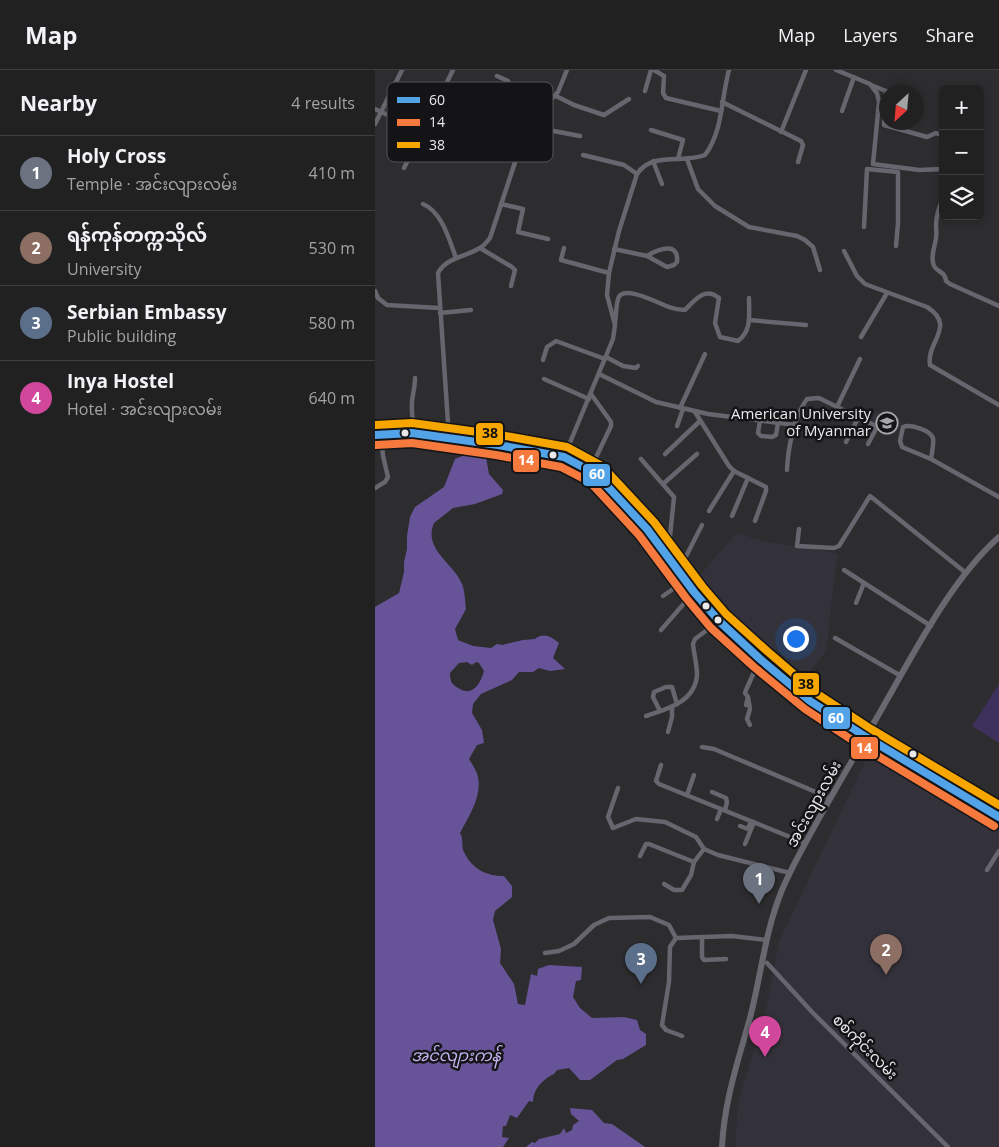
<!DOCTYPE html>
<meta charset="utf-8">
<style>
:root{--surface:#222122;--page:#2e2e2f;--text:#f1f3f6;--muted:#a2a3a5;--line:#3f3e40;--accent:#a7a6a9}
body{margin:0;font-family:"Open Sans","Noto Sans Myanmar",sans-serif;background:var(--page);color:var(--text)}
.controls{position:absolute;right:15px;top:15px;display:grid;overflow:hidden;border-radius:8px;box-shadow:0 2px 8px #0003}
.controls button{width:45px;height:45px;display:grid;place-items:center;padding:0;border:0;border-bottom:1px solid var(--line);background:var(--surface);color:var(--text);font:25px sans-serif}
.compass{position:absolute;left:504px;top:15px;width:45px;height:45px;border-radius:50%;background:var(--surface);box-shadow:0 2px 8px #0003;rotate:206deg}
.you{position:absolute;left:420px;top:568px;width:18px;height:18px;margin:-12px;border:4px solid #fff;border-radius:50%;background:#1a73e8;box-shadow:0 0 0 8px #1a73e833}
.badge{display:grid;place-items:center;width:32px;height:32px;border-radius:50%;background:var(--accent);color:#fff;font-size:16px;font-weight:700}
.pin{position:absolute;translate:-50% -41px;filter:drop-shadow(0 1px 2px #0008)}
.pin::after{content:'';position:absolute;top:26px;width:18px;height:15px;background:inherit;clip-path:polygon(0 0,100% 0,50% 100%)}
.list{margin:0;padding:0;list-style:none}
h2{display:flex;justify-content:space-between;align-items:center;height:65px;margin:0;padding:0 20px;font-size:21px}
h2 small{font-size:16px;font-weight:400;color:var(--muted)}
.list li{display:grid;grid-template-columns:32px 1fr auto;gap:15px;align-items:center;box-sizing:border-box;height:75px;padding:0 20px;border-top:1px solid var(--line)}
.list b{display:block;font-size:19px;white-space:nowrap}
.list p{margin:0;font-size:16px;white-space:nowrap;color:var(--muted)}
.list em{font-size:16px;font-style:normal;color:var(--muted)}
.icon{flex:none;width:28px;height:28px;fill:none;stroke:currentColor;stroke-width:2;stroke-linecap:round;stroke-linejoin:round}
.map{position:relative;flex:none;width:624px;height:1077px;overflow:hidden}
header{display:flex;align-items:center;gap:30px;box-sizing:border-box;height:70px;padding:0 25px;background:var(--surface);border-bottom:1px solid var(--line)}
header strong{font-size:24px}
nav{display:flex;gap:28px;margin-inline-start:auto;font-size:18px}
main{display:flex}
aside{flex:1;background:var(--surface)}
.map>svg:first-child{display:block}
.built{fill:#33313a}
.green{fill:#3d305b}
.water{fill:#675498;fill-rule:evenodd}
.lines{fill:none;stroke-linecap:round;stroke-linejoin:round}
.minor{stroke:#67656e;stroke-width:4.5}
.secondary{stroke:#696871;stroke-width:6}
.primary{stroke:#68666f;stroke-width:7}
.bus-1-casing{stroke:#141416;stroke-width:11}
.bus-2-casing{stroke:#141416;stroke-width:11}
.bus-3-casing{stroke:#141416;stroke-width:11}
.bus-1{stroke:#53a3e8;stroke-width:8}
.bus-2{stroke:#f6793e;stroke-width:8}
.bus-3{stroke:#f7a600;stroke-width:8}
.bus-dot{fill:#e9e8eb;stroke:#141416;stroke-width:2}
.labels{text-anchor:middle;stroke-width:5;stroke-linejoin:round;paint-order:stroke}
.poi-label{font-size:15px;fill:#e9e8eb;stroke:#141416;text-anchor:end}
.street-label{font-size:15px;fill:#e9e8eb;stroke:#141416}
.water-label{font-size:16px;font-style:italic;fill:#c2b3f0;stroke:#141416}
.key{fill:#141416;stroke:#545456;stroke-width:1}
.key-label{font-size:14px;fill:#e9e8eb}
.line-badge{stroke:#141416;stroke-width:2}
.badge-label{font-size:14px;text-anchor:middle;font-weight:bold;fill:#fff}
.pale-badge-label{font-size:14px;text-anchor:middle;font-weight:bold;fill:#111}
</style>
<header>
<strong>Map</strong>
<nav><a>Map</a><a>Layers</a><a>Share</a></nav>
</header>
<main>
<aside>
<h2>Nearby<small>4 results</small></h2>
<ul class="list">
<li><span class="badge" style="background:#6b7280">1</span><div><b>Holy Cross</b><p>Temple · အင်းလျားလမ်း</p></div><em>410 m</em></li>
<li><span class="badge" style="background:#8d6e63">2</span><div><b>ရန်ကုန်တက္ကသိုလ်</b><p>University</p></div><em>530 m</em></li>
<li><span class="badge" style="background:#5c6f8a">3</span><div><b>Serbian Embassy</b><p>Public building</p></div><em>580 m</em></li>
<li><span class="badge" style="background:#d1479c">4</span><div><b>Inya Hostel</b><p>Hotel · အင်းလျားလမ်း</p></div><em>640 m</em></li>
</ul>
</aside>
<div class="map">
<svg width="624" height="1077" viewBox="0 0 624 1077">
<rect width="100%" height="100%" fill="#2d2c2e"/>
<!-- built -->
<g class="built">
<path d="M501,341L520,350L522,347L526,349L524,353H526L520,365L496,352Z"/>
<path d="M361,463L393,472L462,483L463,485L459,511L451,582L425,612L423,613L372,571L344,544L320,511Z"/>
<path d="M495,681L624,760V1077H360L363,1032L391,940L404,871Z"/>
</g>
<!-- green -->
<path class="green" d="M624,614V673L597,656Z"/>
<!-- water -->
<g class="water">
<path d="M95,383L111,387L114,404L128,420L127,424L100,434L78,438L59,453C48,479 77,492 86,512C90,519 90,531 91,539L80,559L83,570L98,576L116,578L122,574L127,575L148,570L160,569C169,562 176,567 184,573L178,588L190,599L175,601L164,598L158,602H144L137,610L106,624L98,634L97,643L107,660L109,673L102,675L94,689C97,694 102,701 103,707C107,727 94,746 85,763C89,769 86,777 89,782C97,799 111,806 129,806L137,816V827L120,841L118,850L126,879L125,893L139,914L143,934L150,935L156,904L162,906L163,899L174,895L207,897L206,910L201,911L198,927L205,938L217,948L249,947L262,950L265,960L271,964V975L248,989L242,990L215,1010H205L194,998L182,1000L179,1004C168,1009 158,1019 158,1032L154,1031L142,1048L135,1045L131,1056H128L127,1067L134,1068L128,1077H0V537L24,523L29,502V492L32,479V466L35,447L40,437L69,417L80,389ZM92,592L97,595L101,592L104,593L109,601C106,612 98,627 85,619C77,615 75,612 75,603L84,593Z"/>
<path d="M195,1038L217,1040L229,1053L237,1054L270,1077H151L157,1072L160,1073L164,1069L185,1064L189,1058L191,1063L197,1060L198,1055L204,1051L196,1044Z"/>
</g>
<g class="lines">
<!-- minor -->
<g class="minor">
<path d="M279,0L289,6L288,23L291,28L346,41"/>
<path d="M461,0L495,14L502,23L504,32L498,94L544,100L568,99"/>
<path d="M122,6L133,11L136,18L123,55L148,64"/>
<path d="M496,15L511,21L509,55L552,67L561,63L568,66"/>
<path d="M270,21L276,0"/>
<path d="M181,26L199,35L229,45L254,29"/>
<path d="M100,32L126,45"/>
<path d="M347,32L426,71L428,75L423,92"/>
<path d="M0,39L47,61"/>
<path d="M467,41L479,7"/>
<path d="M76,42L104,52L123,55"/>
<path d="M0,54L27,0"/>
<path d="M152,56L205,66"/>
<path d="M276,60L308,70L303,89"/>
<path d="M406,62L431,0"/>
<path d="M208,85L249,95L262,104"/>
<path d="M312,89L323,119L340,136L374,157L422,166L430,170L438,177L445,200"/>
<path d="M278,91L287,114"/>
<path d="M29,98L78,0"/>
<path d="M568,129C564,137 561,146 561,156C561,160 562,164 561,168C560,177 555,187 559,196C563,203 570,201 571,211L575,214L624,236"/>
<path d="M48,134C67,142 74,169 81,188"/>
<path d="M126,134L148,139L143,162L173,169"/>
<path d="M489,157L492,99L523,102V153L521,176"/>
<path d="M105,178L137,197L140,200L136,216"/>
<path d="M189,178L186,190L234,203"/>
<path d="M239,179L272,186L292,197L299,195L302,192C304,171 283,179 272,186"/>
<path d="M469,181L482,206L490,214L552,237C582,256 551,272 555,295L624,335"/>
<path d="M0,221L3,228L12,235L64,238"/>
<path d="M65,243L96,240"/>
<path d="M374,250L431,255"/>
<path d="M240,253C241,246 241,236 243,229C247,213 285,234 294,237C299,239 304,240 310,240C320,230 330,216 344,228L340,253L345,267L363,271C377,261 374,244 374,228"/>
<path d="M486,267L512,223"/>
<path d="M231,287L248,296L261,298L263,296"/>
<path d="M168,290L172,277L181,271L230,289"/>
<path d="M224,304L281,332L333,344L420,355"/>
<path d="M169,309L214,329"/>
<path d="M462,337L485,289"/>
<path d="M305,338L330,284"/>
<path d="M320,342L354,396L359,401L391,417V421L380,451"/>
<path d="M385,351L383,363L386,366L397,367L401,365L403,353"/>
<path d="M302,356L308,339"/>
<path d="M40,364C38,353 36,343 37,331C38,323 40,317 40,308"/>
<path d="M74,368L63,203C71,188 89,187 103,179C108,177 112,172 115,168L152,56L183,22L192,0"/>
<path d="M471,372L483,348"/>
<path d="M493,374L502,357"/>
<path d="M290,384L325,351"/>
<path d="M189,387L238,269L240,255L232,225L234,203L244,161L262,104C277,81 308,94 330,85C348,61 346,29 354,0"/>
<path d="M266,389L299,427L293,486"/>
<path d="M556,389C557,383 559,373 558,368C555,360 535,354 528,357L525,371L527,377L556,389L624,427"/>
<path d="M215,400L236,356V352L216,324"/>
<path d="M412,400C413,378 419,346 432,329L444,328L511,361"/>
<path d="M288,414L322,384"/>
<path d="M0,418L10,412L13,407L8,386L6,365"/>
<path d="M334,441L359,401"/>
<path d="M357,446L373,408"/>
<path d="M424,459L422,476L459,478L464,476L495,426L591,503"/>
<path d="M304,500L327,455"/>
<path d="M469,500L556,556"/>
<path d="M288,526L311,510"/>
<path d="M481,533L489,513"/>
<path d="M286,560L319,522"/>
<path d="M460,568L526,606"/>
<path d="M373,627L375,639L372,649L375,655"/>
<path d="M371,635L373,627L370,623L371,620L385,589"/>
<path d="M285,641L278,627L279,622L291,617H297L302,634"/>
<path d="M271,646C292,639 320,632 322,605C322,595 319,584 318,574L320,569L344,551"/>
<path d="M293,662L297,647V637"/>
<path d="M327,677L339,679L455,728"/>
<path d="M286,695L281,711L284,714L430,773"/>
<path d="M243,718L233,747L238,758L261,749L290,752L321,767L329,779"/>
<path d="M337,722L351,728L352,732L350,740"/>
<path d="M312,725L319,705"/>
<path d="M342,749L346,739"/>
<path d="M365,756L373,759L376,751"/>
<path d="M370,774L379,752"/>
<path d="M265,786L271,774H274L319,792L329,779L343,785L415,803"/>
<path d="M612,800L624,781"/>
<path d="M289,814L299,820H307L316,805L319,792"/>
<path d="M327,867V887L329,890L351,889"/>
<path d="M170,883L184,881L199,874L219,855L234,848L275,847L294,855L301,868"/>
<path d="M392,893L438,943L573,1077"/>
<path d="M307,966L291,960L287,955L294,912L295,877L301,868L357,866L391,870"/>
</g>
<!-- secondary -->
<path class="secondary" d="M347,1077C349,1032 363,991 375,948C386,906 390,861 407,820C417,796 431,772 443,750C466,709 490,669 513,628C543,575 579,507 624,467"/>
<!-- primary -->
<g class="primary">
<path d="M0,365L37,363L123,375L189,387L221,404L236,419L272,459L319,522L344,551L385,589L435,631L491,667L624,747"/>
<path d="M476,658L482,670V683"/>
</g>
<!-- bus-1 casing -->
<g class="bus-1-casing">
<path id="bus-1" d="M0,365L37,363L123,375L189,387L221,404L272,459L319,522L344,551L385,589L435,631L491,667L624,747"/>
</g>
<!-- bus-2 casing -->
<g class="bus-2-casing">
<path id="bus-2" d="M1,375L37,373L121,385L186,397L215,412L264,465L311,528L336,558L379,597L430,639L486,676L619,756"/>
</g>
<!-- bus-3 casing -->
<g class="bus-3-casing">
<path id="bus-3" d="M0,355L37,353L125,365L192,377L227,396L279,452L327,516L351,544L392,581L441,623L496,659L624,735"/>
</g>
<!-- bus-1 -->
<use href="#bus-1" class="bus-1"/>
<!-- bus-2 -->
<use href="#bus-2" class="bus-2"/>
<!-- bus-3 -->
<use href="#bus-3" class="bus-3"/>
</g>
<!-- icons -->
<defs>
<g id="university-ring" transform="scale(1.125)"><circle r="9.5" fill="#141416" stroke="#a7a6a9" stroke-width="1.5"/><path d="M0-5L7-2L0 1L-7-2ZM-4 1L0 2.5L4 1V4Q0 6-4 4Z" fill="#a7a6a9"/></g>
</defs>
<g fill-rule="evenodd">
<use href="#university-ring" x="512" y="353"/>
</g>
<!-- markers -->
<g class="bus-dot">
<circle cx="30" cy="363" r="4.5"/>
<circle cx="178" cy="385" r="4.5"/>
<circle cx="331" cy="536" r="4.5"/>
<circle cx="343" cy="550" r="4.5"/>
<circle cx="538" cy="684" r="4.5"/>
</g>
<g class="labels">
<!-- poi labels -->
<g class="poi-label">
<text x="496" y="349">American University<tspan x="496" dy="17">of Myanmar</tspan></text>
</g>
<!-- street labels -->
<g class="street-label">
<text transform="translate(439 734) rotate(-61)" y="5">အင်းလျားလမ်း</text>
<text transform="translate(490 977) rotate(45)" y="5">စစ်ကိုင်းလမ်း</text>
</g>
<!-- water labels -->
<g class="water-label">
<text x="81" y="991">အင်လျားကန်</text>
</g>
</g>
<!-- legend -->
<rect x="12" y="12" width="166" height="80" rx="8" class="key"/>
<rect x="22" y="27" width="23" height="6" fill="#53a3e8"/>
<rect x="22" y="49" width="23" height="7" fill="#f6793e"/>
<rect x="22" y="72" width="23" height="6" fill="#f7a600"/>
<g class="key-label">
<text x="54" y="35">60</text>
<text x="54" y="57">14</text>
<text x="54" y="80">38</text>
</g>
<g class="line-badge">
<rect x="100" y="352" width="29" height="24" rx="5" fill="#f7a600"/>
<rect x="137" y="379" width="28" height="24" rx="5" fill="#f6793e"/>
<rect x="207" y="393" width="29" height="24" rx="5" fill="#53a3e8"/>
<rect x="417" y="602" width="28" height="24" rx="5" fill="#f7a600"/>
<rect x="447" y="636" width="29" height="24" rx="5" fill="#53a3e8"/>
<rect x="475" y="666" width="29" height="24" rx="5" fill="#f6793e"/>
</g>
<g class="badge-label">
<text x="151" y="395">14</text>
<text x="222" y="409">60</text>
<text x="461" y="653">60</text>
<text x="489" y="683">14</text>
</g>
<g class="pale-badge-label">
<text x="115" y="368">38</text>
<text x="431" y="619">38</text>
</g>
</svg>
<div class="controls">
<button>+</button>
<button>−</button>
<button><svg class="icon" aria-label="layers" viewBox="0 0 24 24"><path d="M12 4l9 5-9 5-9-5zM3 14l9 5 9-5"/></svg></button>
</div>
<svg class="compass" viewBox="-18 -18 36 36"><path d="M0-13l5 13h-10z" fill="#e53935"/><path d="M0 13l5-13h-10z" fill="#a2a3a5"/></svg>
<div class="you"></div>
<div class="pin badge" style="left:384px;top:834px;background:#6b7280">1</div>
<div class="pin badge" style="left:511px;top:905px;background:#8d6e63">2</div>
<div class="pin badge" style="left:266px;top:914px;background:#5c6f8a">3</div>
<div class="pin badge" style="left:390px;top:987px;background:#d1479c">4</div>
</div>
</main>
